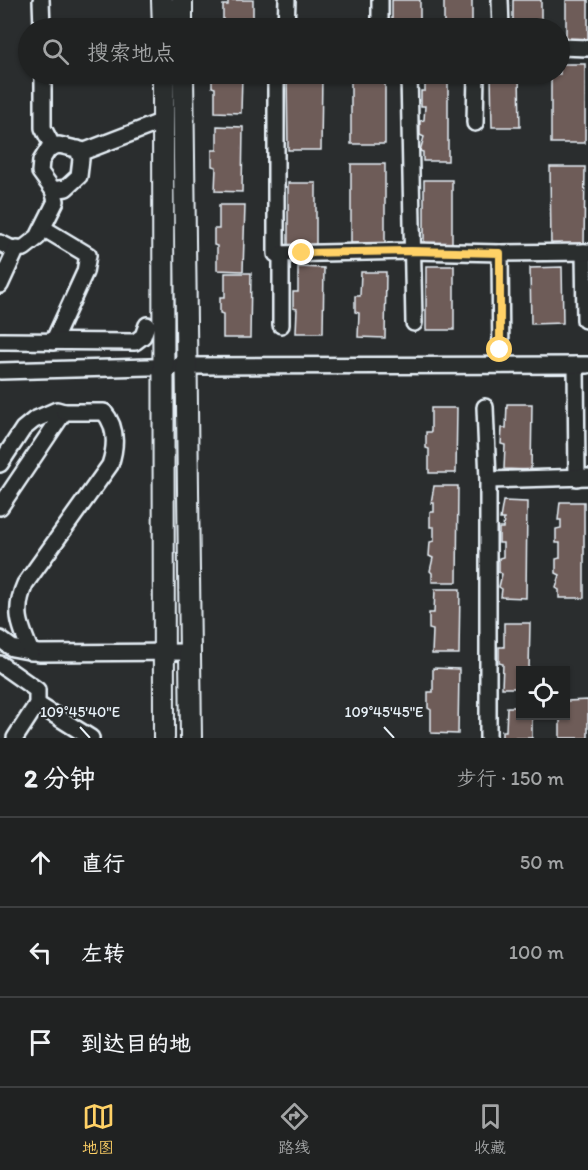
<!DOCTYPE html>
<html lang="zh">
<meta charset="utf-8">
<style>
:root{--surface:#202222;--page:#2d2f2f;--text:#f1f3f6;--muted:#a2a4a5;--line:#3d3f40;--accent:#ffd166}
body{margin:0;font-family:Itim,"LXGW WenKai TC",sans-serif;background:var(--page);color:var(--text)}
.controls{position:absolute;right:18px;bottom:18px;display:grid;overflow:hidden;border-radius:0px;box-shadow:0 2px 4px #0004}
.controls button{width:54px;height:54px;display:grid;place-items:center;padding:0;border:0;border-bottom:2px solid var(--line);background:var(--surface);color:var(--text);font:30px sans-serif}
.stop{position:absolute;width:18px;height:18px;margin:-14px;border:4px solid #ffd166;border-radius:50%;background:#fff}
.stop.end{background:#ffd166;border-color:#fff;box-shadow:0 2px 6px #0008}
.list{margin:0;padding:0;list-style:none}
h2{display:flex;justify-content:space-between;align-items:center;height:78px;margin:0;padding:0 24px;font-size:26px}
h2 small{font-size:20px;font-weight:400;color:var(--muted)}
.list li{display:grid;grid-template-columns:39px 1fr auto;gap:18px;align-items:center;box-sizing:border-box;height:90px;padding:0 24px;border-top:2px solid var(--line)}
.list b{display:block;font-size:22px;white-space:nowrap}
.list em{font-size:20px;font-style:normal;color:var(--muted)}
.icon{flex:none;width:33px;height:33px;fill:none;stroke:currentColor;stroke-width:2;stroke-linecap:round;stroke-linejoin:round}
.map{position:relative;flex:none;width:588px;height:738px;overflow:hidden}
.search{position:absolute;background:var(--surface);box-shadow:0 2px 4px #0004;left:18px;right:18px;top:18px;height:66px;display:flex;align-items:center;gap:15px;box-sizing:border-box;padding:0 21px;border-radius:33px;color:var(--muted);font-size:22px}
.sheet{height:348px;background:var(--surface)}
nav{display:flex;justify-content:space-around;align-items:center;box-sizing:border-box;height:84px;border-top:2px solid var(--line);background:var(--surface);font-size:16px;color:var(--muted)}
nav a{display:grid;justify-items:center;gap:3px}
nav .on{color:var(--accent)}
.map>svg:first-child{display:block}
.building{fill:#6e5b59;stroke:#e8f1f8;stroke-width:1.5}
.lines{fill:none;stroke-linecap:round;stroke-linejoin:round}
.minor-casing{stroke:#e8f1f8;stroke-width:20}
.tertiary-casing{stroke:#e8f1f8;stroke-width:24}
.minor{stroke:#2a2d2e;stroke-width:15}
.tertiary{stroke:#2a2d2e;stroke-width:20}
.route{stroke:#ffd166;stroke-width:8}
.ticks{fill:none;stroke:#e8f1f8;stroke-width:2}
.ticks-label{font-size:15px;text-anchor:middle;fill:#e8f1f8;stroke:#2a2d2e;stroke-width:4.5;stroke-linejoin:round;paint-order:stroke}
</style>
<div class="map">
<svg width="588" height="738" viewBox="0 0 588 738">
<rect width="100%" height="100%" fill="#2a2d2e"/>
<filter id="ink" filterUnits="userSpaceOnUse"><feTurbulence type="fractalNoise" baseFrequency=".0167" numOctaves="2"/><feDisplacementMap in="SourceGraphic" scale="12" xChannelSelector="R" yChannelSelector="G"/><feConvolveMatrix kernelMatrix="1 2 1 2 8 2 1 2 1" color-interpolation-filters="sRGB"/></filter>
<g filter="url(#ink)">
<!-- building -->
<g class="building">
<path d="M228,0H253V28H226V22L223,21V5H228Z"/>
<rect x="392" y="0" width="28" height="28"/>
<rect x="444" y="0" width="28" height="28"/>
<rect x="513" y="0" width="28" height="28"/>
<path d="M566,0H588V41L566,42Z"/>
<path d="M560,64H585V143H551V74H560Z"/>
<path d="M212,74H242L241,113L215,112V88L212,87Z"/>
<path d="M287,74H322L321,150H288Z"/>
<rect x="351" y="74" width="34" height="70"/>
<path d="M422,74H448V161H423V152L420,151L424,137L420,135V121L424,120L425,106H421V91H425V82H422Z"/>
<path d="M491,74H519L520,127H492Z"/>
<path d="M217,126L243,127L242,192L215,191L216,167L212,166V150H217Z"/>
<rect x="351" y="164" width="34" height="79"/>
<path d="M550,167H585L584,246H551Z"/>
<rect x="424" y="180" width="28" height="64"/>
<rect x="288" y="183" width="28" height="64"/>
<path d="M219,205H245L243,271L217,270V246L214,245V229H219Z"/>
<rect x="426" y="266" width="28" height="64"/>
<path d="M298,267L324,268L323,333H296L297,309L293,308V292H298Z"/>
<path d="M562,267L563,323L531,324L530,268Z"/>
<path d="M361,272H386L385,338L358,337L359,313L355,312V296H360Z"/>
<path d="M225,273H251L250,338H223V314L220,313V297H225Z"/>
<path d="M507,404H532L531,470L504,469L505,445L501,444L502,428H506Z"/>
<path d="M431,408H457L456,473H429V449L426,448V432H431Z"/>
<path d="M434,486H458L457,582H432V573L430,571L433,558L429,556L430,542L434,541V527H430V512H434V503H431Z"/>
<path d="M503,501L527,502L526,598L501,597L502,589L499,587L502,574L499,572V558L503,557V543H499V528H503L504,519H500Z"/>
<path d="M560,502H584V598H559V590L556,588L560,575L556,573V559L560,558V543H556V529L561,528V520H558Z"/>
<path d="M435,589H460L459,654H432L433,630L429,629V613H434Z"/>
<path d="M504,623H530L529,670H520V688H502L503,664L499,663V647H504Z"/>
<path d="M433,668L459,669L458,734L431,733V710L428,708V692H433Z"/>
<path d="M588,700V738H560V716H566V701Z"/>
<path d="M507,707H520V716H532V738H502V731H506Z"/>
</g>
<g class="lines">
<!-- minor casing -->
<g class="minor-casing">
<g id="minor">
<path d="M41,0L42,28"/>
<path d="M380,0V28"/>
<path d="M500,0L501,28"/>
<path d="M286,28L287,0"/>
<path d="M560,47L588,48"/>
<path d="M43,74V128L53,147"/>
<path d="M276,74V254L412,251L500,253"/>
<path d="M409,74L414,323"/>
<path d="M475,123L476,74"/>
<path d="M78,149L81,159L79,176L66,188L53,190L40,172L41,161L49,148L59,145L85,151L163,121"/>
<path d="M43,228L88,255L85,272L53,342"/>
<path d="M0,243L12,249L24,248L38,237L56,201L53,190"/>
<path d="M584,252L585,320"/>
<path d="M281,254V325"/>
<path d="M0,285L17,248"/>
<path d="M0,341L135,342L143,336L147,325"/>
<path d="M501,365L500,253L588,252"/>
<path d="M576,365L577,478"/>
<path d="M0,371L186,366L588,365"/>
<path d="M485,407L488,480V738"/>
<path d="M0,464L23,429L34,420L57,410L64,412L0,507"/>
<path d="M488,480L588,477"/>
<path d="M0,639L12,648L39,653L191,652"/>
<path d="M31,652C20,626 13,611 25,584L110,465C116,447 117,427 104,412H64"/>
<path d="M0,664L37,690V704L15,738"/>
<path d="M37,704L91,738"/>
</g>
</g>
<!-- tertiary casing -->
<g class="tertiary-casing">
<g id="tertiary">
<path d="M162,0L163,28"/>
<path d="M182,0V28"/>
<path d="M163,74L164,738"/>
<path d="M183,74L191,738"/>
</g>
</g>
<!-- minor -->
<use href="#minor" class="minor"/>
<!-- tertiary -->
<use href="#tertiary" class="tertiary"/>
</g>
</g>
<g class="lines" filter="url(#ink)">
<!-- route -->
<path class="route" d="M302,253L411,251L500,253V350"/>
</g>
<!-- ticks -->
<path class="ticks" d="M80,727L90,738M384,727L394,738"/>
<g class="ticks-label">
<text x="80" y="717">109°45'40"E</text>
<text x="384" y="717">109°45'45"E</text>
</g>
</svg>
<div class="controls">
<button><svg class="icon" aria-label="locate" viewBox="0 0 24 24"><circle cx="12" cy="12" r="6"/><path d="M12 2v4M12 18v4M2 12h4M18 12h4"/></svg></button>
</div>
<div class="stop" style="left:500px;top:350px"></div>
<div class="stop end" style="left:302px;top:253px"></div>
<div class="search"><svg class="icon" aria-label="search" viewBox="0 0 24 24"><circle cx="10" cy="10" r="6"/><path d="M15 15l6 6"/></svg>搜索地点</div>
</div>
<section class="sheet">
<h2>2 分钟<small>步行 · 150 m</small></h2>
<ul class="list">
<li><svg class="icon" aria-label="ahead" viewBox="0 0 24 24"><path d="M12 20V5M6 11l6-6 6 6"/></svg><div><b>直行</b></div><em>50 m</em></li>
<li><svg class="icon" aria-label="left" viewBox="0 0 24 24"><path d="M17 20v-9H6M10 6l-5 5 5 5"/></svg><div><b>左转</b></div><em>100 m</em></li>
<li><svg class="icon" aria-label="arrive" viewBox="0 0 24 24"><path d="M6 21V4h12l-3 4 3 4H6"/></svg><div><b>到达目的地</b></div></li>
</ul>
</section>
<nav>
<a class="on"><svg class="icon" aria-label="map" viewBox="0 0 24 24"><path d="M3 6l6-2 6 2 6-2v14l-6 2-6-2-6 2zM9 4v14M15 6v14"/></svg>地图</a>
<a><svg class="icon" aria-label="directions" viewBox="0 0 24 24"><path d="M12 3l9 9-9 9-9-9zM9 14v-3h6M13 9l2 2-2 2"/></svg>路线</a>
<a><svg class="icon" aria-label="saved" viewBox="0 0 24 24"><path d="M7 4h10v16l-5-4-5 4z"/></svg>收藏</a>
</nav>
